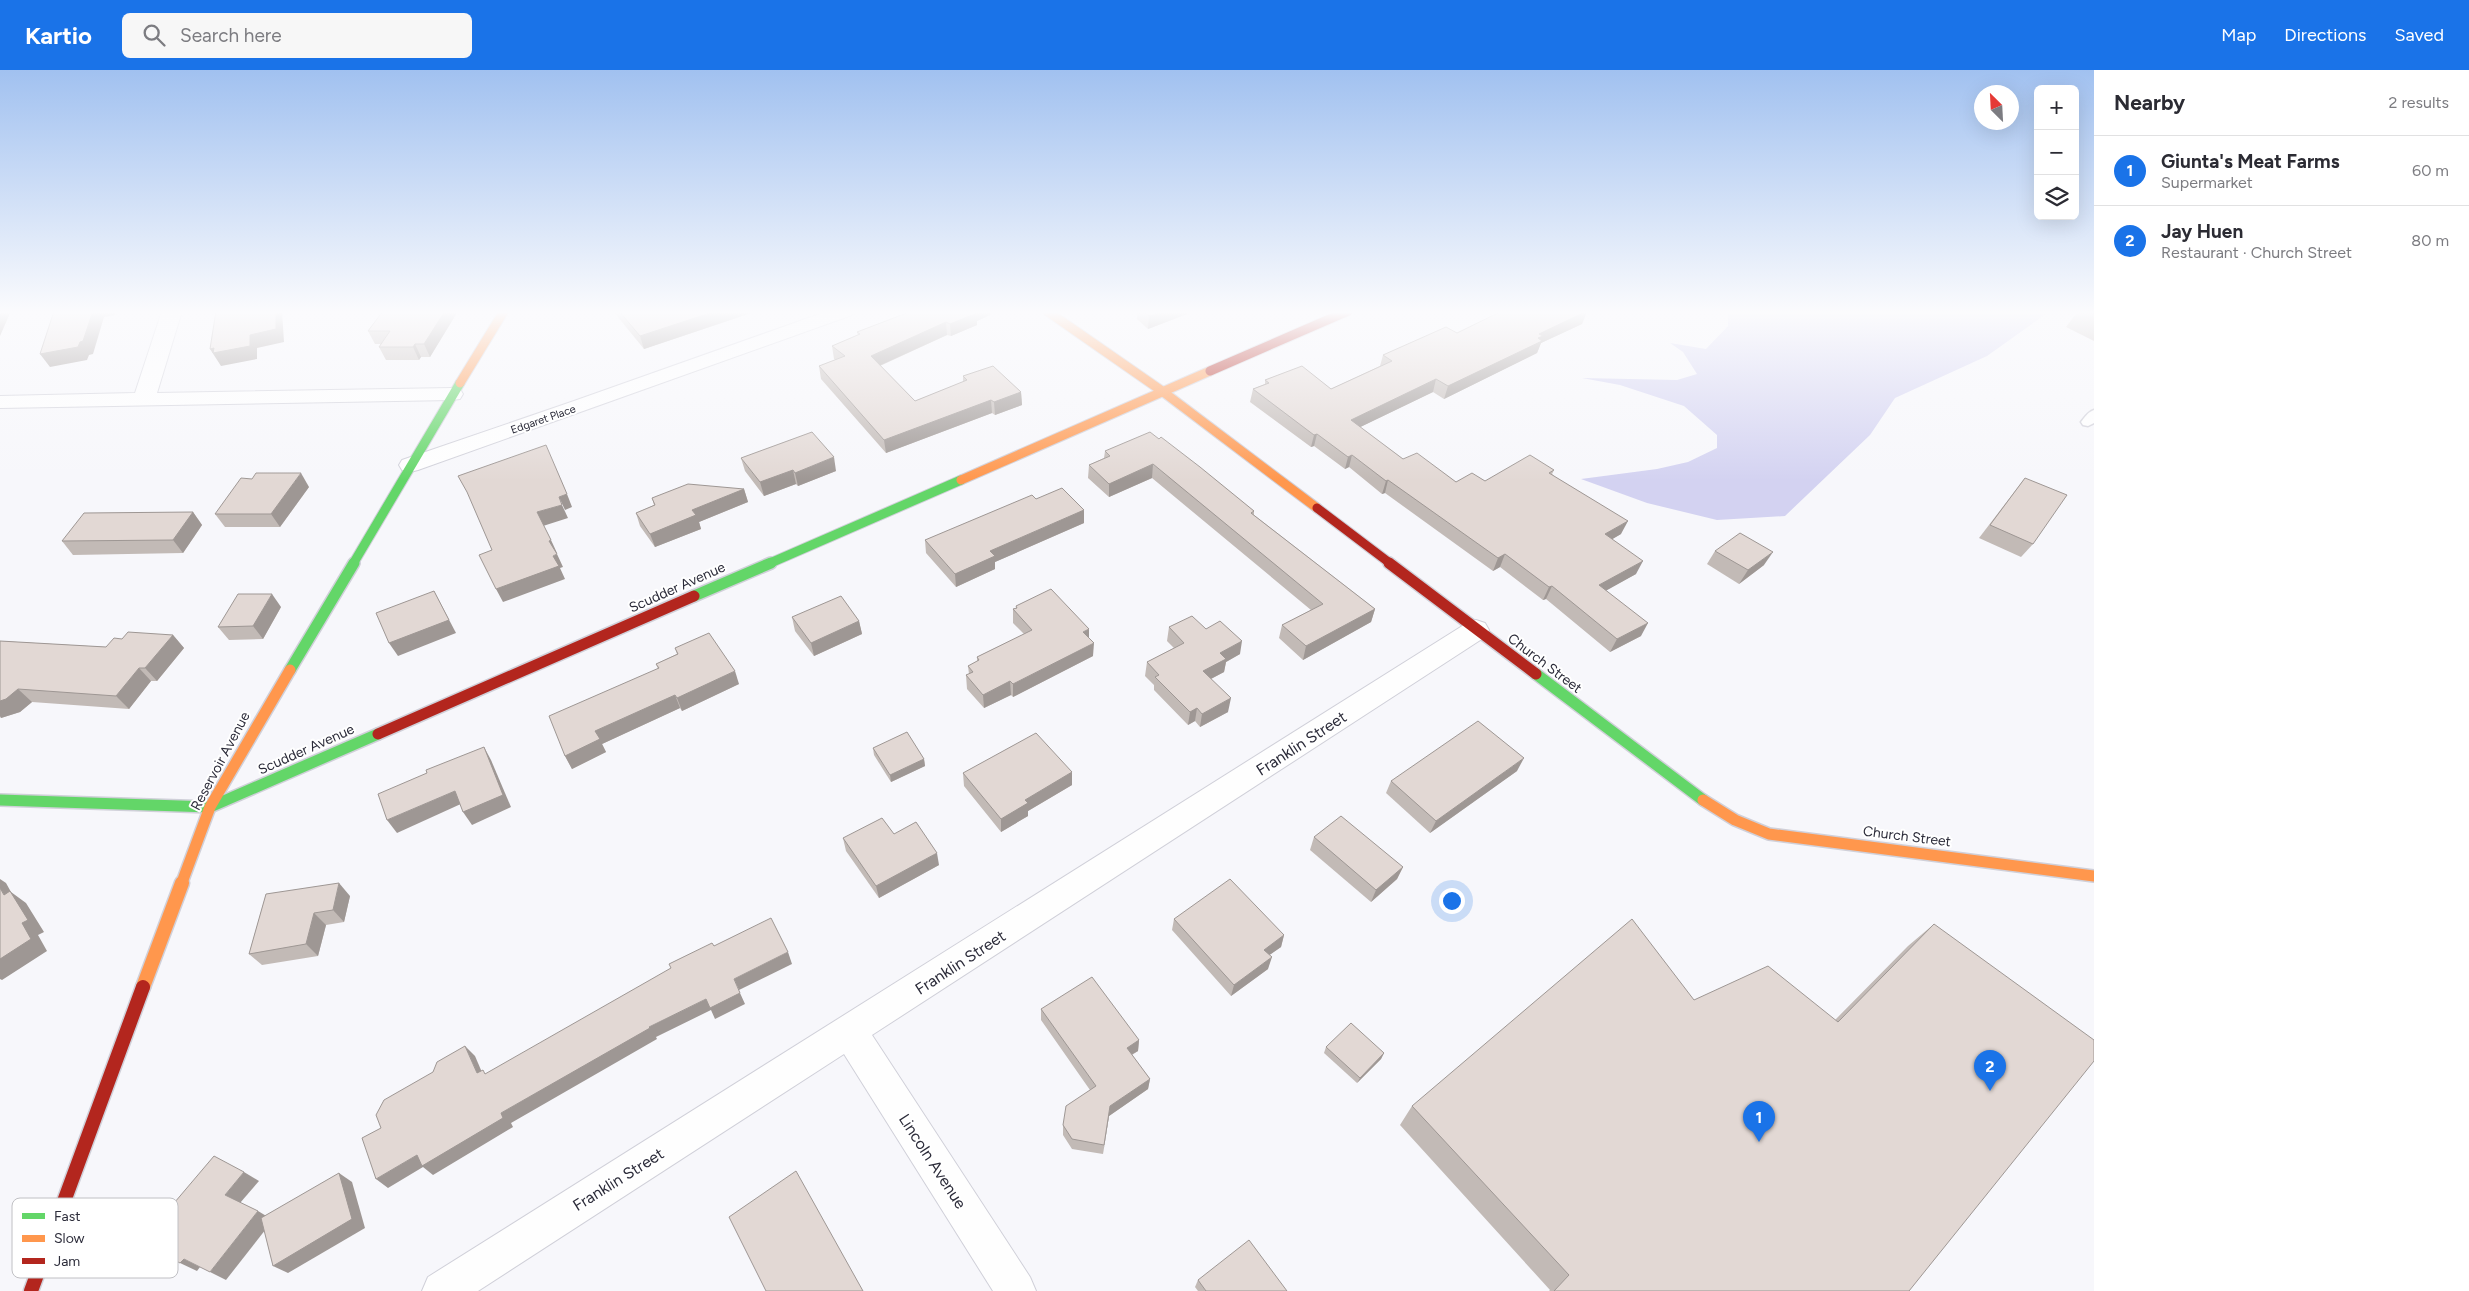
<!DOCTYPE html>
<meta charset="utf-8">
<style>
:root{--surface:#fff;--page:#f7f7f7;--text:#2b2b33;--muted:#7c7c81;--line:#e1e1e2;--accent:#1a73e8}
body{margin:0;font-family:Figtree,sans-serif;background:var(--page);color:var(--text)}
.controls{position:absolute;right:15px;top:15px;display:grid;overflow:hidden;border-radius:8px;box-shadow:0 5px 20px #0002}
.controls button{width:45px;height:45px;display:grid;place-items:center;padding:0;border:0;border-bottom:1px solid var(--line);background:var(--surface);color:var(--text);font:25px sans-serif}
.compass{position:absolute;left:1974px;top:15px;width:45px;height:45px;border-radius:50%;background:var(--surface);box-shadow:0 5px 20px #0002;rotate:336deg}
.you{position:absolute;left:1451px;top:830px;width:18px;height:18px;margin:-12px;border:4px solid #fff;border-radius:50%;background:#1a73e8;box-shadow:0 0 0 8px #1a73e833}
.badge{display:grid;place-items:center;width:32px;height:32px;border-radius:50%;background:var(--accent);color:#fff;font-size:16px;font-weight:700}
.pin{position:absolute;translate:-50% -41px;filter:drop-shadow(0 1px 2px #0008)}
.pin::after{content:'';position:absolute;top:26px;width:18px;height:15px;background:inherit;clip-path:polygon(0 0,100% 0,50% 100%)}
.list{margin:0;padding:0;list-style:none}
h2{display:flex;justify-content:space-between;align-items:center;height:65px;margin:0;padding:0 20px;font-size:21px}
h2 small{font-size:16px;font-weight:400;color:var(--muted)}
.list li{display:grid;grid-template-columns:32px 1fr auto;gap:15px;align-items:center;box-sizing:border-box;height:70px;padding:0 20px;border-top:1px solid var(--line)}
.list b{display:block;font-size:19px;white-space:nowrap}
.list p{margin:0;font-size:16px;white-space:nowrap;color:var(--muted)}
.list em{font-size:16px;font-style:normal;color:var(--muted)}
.icon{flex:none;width:28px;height:28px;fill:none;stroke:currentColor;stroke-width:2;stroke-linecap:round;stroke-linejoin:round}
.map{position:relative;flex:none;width:2094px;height:1221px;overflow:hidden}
header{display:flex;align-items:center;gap:30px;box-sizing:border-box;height:70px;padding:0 25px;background:var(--accent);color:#fff}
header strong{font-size:24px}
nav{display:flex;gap:28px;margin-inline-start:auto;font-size:18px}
.search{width:350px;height:45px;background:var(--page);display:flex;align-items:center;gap:12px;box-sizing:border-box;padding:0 18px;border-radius:8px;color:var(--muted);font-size:19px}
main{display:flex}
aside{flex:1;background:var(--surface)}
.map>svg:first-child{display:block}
.forest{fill:#d3d2f1}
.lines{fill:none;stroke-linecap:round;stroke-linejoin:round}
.lane-casing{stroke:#d0d0d9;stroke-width:3}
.street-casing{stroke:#d0d0d9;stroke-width:2}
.fast-far1-casing{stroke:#d0d0d9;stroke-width:11}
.fast-casing{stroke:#d0d0d9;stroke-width:14}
.slow-far2-casing{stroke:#d0d0d9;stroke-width:11}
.slow-far1-casing{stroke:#d0d0d9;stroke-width:14}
.slow-casing{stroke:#d0d0d9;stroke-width:17}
.jam-far2-casing{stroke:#d0d0d9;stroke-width:11}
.jam-far1-casing{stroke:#d0d0d9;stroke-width:14}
.jam-casing{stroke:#d0d0d9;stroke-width:17}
.lane{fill:#fefefe;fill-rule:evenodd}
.street{fill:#fefefe;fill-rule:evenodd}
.fast-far1{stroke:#63d668;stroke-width:9}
.fast{stroke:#63d668;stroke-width:11}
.slow-far2{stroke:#ff974d;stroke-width:9}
.slow-far1{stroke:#ff974d;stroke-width:11}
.slow{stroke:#ff974d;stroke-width:14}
.jam-far2{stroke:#b3261e;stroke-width:9}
.jam-far1{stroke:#b3261e;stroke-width:11}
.jam{stroke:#b3261e;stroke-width:14}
.wall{fill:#c2bab6}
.shaded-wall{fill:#9e9794}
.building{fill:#e2d8d4;stroke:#9e9794}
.labels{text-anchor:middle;stroke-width:4;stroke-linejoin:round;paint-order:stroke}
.far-street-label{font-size:11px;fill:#2c2c3a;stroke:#fff}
.street-label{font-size:14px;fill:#2c2c3a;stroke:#fff}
.near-street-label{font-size:16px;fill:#2c2c3a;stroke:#fff}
.key{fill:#fff;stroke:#c0c0c4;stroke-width:1}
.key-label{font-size:14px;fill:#2c2c3a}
</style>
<header>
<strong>Kartio</strong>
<div class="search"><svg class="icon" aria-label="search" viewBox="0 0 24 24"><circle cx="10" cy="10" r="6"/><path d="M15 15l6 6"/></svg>Search here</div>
<nav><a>Map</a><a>Directions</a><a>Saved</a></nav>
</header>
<main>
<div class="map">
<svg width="2094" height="1221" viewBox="0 0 2094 1221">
<rect width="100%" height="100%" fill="#f7f7fb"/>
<!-- forest -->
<path class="forest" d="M1728,241H2050L1987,286L1895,328L1870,365L1785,446L1717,450L1647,433L1581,409L1657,399L1688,392L1717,378V365L1684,336L1620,315L1582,308L1677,310L1697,304L1683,282L1670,273L1706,279L1728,256Z"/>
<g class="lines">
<!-- lane casing -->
<g class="lane-casing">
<path id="lane" d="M2094,340V353L2088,356L2083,355L2081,352C2085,347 2088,342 2094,340Z"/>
</g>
<!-- street casing -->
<g class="street-casing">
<g id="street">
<path d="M162,241H182L157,323L452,318L460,319L463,324L460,329L452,330L0,338V326L135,323Z"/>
<path d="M828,241H855L852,245L418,400L410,402L402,400L399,395L402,390L574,331Z"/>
<path d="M1476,550L1485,553L1489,560L1485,567L872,965L1030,1207L1036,1221H993L844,984L478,1221H422L428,1207L1467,553Z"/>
</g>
</g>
<!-- fast-far1 casing -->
<g class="fast-far1-casing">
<g id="fast-far1">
<path d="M353,494L460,313"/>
<path d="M768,494L961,410"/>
</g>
</g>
<!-- fast casing -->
<g class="fast-casing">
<g id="fast">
<path d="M694,526L771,493"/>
<path d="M290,600L354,493"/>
<path d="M1536,604L1703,730"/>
<path d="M0,730L210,737L378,664"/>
</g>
</g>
<!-- slow-far2 casing -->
<g class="slow-far2-casing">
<g id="slow-far2">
<path d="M1047,241L1162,321L1317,438"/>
<path d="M460,313L504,241"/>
<path d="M961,410L1210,301"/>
</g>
</g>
<!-- slow-far1 casing -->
<g class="slow-far1-casing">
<g id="slow-far1">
<path d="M1703,730L1735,750L1769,764L2094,806"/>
<path d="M181,815L210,737L290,600"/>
</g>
</g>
<!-- slow casing -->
<g class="slow-casing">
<path id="slow" d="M143,917L182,813"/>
</g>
<!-- jam-far2 casing -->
<g class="jam-far2-casing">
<g id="jam-far2">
<path d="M1210,301L1348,241"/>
<path d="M1317,438L1391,494"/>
</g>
</g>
<!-- jam-far1 casing -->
<g class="jam-far1-casing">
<g id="jam-far1">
<path d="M1389,493L1536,604"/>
<path d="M378,664L694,526"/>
</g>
</g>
<!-- jam casing -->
<g class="jam-casing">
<path id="jam" d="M31,1221L143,917"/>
</g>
<!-- lane -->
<use href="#lane" class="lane"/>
<!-- street -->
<use href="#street" class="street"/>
<!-- fast-far1 -->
<use href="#fast-far1" class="fast-far1"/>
<!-- fast -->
<use href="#fast" class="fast"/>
<!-- slow-far2 -->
<use href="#slow-far2" class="slow-far2"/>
<!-- slow-far1 -->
<use href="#slow-far1" class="slow-far1"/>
<!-- slow -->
<use href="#slow" class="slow"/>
<!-- jam-far2 -->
<use href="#jam-far2" class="jam-far2"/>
<!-- jam-far1 -->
<use href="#jam-far1" class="jam-far1"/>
<!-- jam -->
<use href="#jam" class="jam"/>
</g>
<!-- wall -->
<g class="wall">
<path d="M383,241H458L430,287H421L419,290H386L379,277L382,274H375L368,261Z"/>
<path d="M613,241H757L644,279Z"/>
<path d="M912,241H990V245L977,251V255L951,266L947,265L880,296L915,331L963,312V306L1021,322L1022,335L995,345L992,343L886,383L821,309L819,296L836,290L834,289L832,276L858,265L857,262Z"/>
<path d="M1137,241H1187V244L1148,259L1137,249Z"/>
<path d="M2078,241H2094V271L2066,257Z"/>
<path d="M1586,244L1582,254L1541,273L1537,283L1444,329L1433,322L1360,357L1403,389L1456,412L1485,411L1554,400L1552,404L1621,464L1612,469L1636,504L1606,520L1641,566L1610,582L1546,529L1543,530L1500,497L1493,501L1385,423L1382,424L1349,397L1345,399L1314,376L1311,377L1250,332L1253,319L1265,314V310L1331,319L1380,296L1383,285L1457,263Z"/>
<path d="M1159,369L1254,441V445L1375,539L1371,552L1303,590L1279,568L1282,555L1311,540L1152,408L1109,427L1088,408L1089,395L1104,388L1105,381Z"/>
<path d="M741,388L836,401L798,416L796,414L764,426L745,401Z"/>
<path d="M2025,408L2033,474L2021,487L1979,468Z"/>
<path d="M252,409L309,417L280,457H225L215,444Z"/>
<path d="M744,419L748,432L699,452L701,459L655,477L640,456L636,443L654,435L652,428Z"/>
<path d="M1036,429L1084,440V453L995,492V499L956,517L926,483L925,470Z"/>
<path d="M193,442L202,455L183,483L73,485L62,471Z"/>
<path d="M1715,481L1764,495L1739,514L1707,494Z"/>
<path d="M1016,536L1089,568L1093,586L1013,627L1011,625L984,638L967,619L966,605L969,604L968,596L977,592V587L1024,564L1013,553V539L1016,538Z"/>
<path d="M281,537L263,569L229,570L218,557Z"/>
<path d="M792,547L859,551L862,564L814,586L795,561Z"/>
<path d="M1169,557L1206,559L1240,584L1226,592L1224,602L1211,609L1228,642L1200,657L1195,651L1188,655L1154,620V615L1145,606L1147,592L1174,578L1167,571Z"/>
<path d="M173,565L184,578L157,611H151L129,639L32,632L20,642L1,648L0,646V571L106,577L122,569Z"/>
<path d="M675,578L739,614L682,641L680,638L602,674L606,682L572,699L565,686L658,599L656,594L677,584Z"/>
<path d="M873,678L924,689L925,696L891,712L874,685Z"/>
<path d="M1517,701L1430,763L1386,723L1391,711Z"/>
<path d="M1072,702V715L1028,741V746L1001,762L964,716L963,703Z"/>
<path d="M1314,767L1403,797L1397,809L1371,832L1310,780Z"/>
<path d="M843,768L939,795L879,828L846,781Z"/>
<path d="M266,824L350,826L344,852L326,855L318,886L262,895L249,884Z"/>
<path d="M1174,849L1284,865L1281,877L1269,885L1268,899L1231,926L1172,860Z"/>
<path d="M1934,854L1909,1221H1549L1550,1220L1400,1055L1412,1036L1694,930L1835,950L1908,876Z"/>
<path d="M1041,939L1139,970L1138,981L1132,985L1150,1009L1148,1019L1109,1046L1103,1084L1072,1079L1063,1065V1055L1090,1020L1041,950Z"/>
<path d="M1326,977L1384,983L1381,989L1357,1013L1324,983Z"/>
<path d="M1198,1210L1287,1221H1198L1195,1217Z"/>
</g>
<!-- shaded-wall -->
<g class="shaded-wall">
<path d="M0,241H11L0,266Z"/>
<path d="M93,241H116L115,245L104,247L93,284L89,285L87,290L50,297L40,284Z"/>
<path d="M276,241H282L284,272L257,278V289L221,296L210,279L250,265Z"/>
<path d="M445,241H458L430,287L424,274Z"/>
<path d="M716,241H757L644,279L640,266Z"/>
<path d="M973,241H990V245L977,251V255L951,266L950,254Z"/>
<path d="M1164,241H1187V244L1148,259L1149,246Z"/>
<path d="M1577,241H1592L1586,244L1582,254L1541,273L1537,283L1444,329L1448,316L1539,264Z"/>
<path d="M946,252L947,265L872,299L871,286Z"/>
<path d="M415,274L421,287L419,290L413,277Z"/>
<path d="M1436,309L1433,322L1348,363L1351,350Z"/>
<path d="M1021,322L1022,335L995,345L994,332Z"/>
<path d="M991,330L992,343L886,383L884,370Z"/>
<path d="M1317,364L1314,376L1311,377L1314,365Z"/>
<path d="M1352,385L1349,397L1345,399L1348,387Z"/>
<path d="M834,387L836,401L798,416L795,403Z"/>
<path d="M1153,394L1152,408L1109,427V414Z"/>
<path d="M793,400L796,414L764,426L760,412Z"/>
<path d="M301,403L309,417L280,457L271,444Z"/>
<path d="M1388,410L1385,423L1382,424L1386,411Z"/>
<path d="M744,419L748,432L699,452L701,459L655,477L650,464L692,440Z"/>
<path d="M567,424L572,437L565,440L559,427Z"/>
<path d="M562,435L568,448L543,456L537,442Z"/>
<path d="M1084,440V453L995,492V499L956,517L955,504L990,481Z"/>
<path d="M193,442L202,455L183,483L173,470Z"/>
<path d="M1628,451L1621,464L1599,477L1605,464Z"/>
<path d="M551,470L557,483L555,484L549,471Z"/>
<path d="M1773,482L1764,495L1739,514L1748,500Z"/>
<path d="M557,484L563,497L560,498L565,509L503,532L496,519Z"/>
<path d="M1505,484L1500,497L1493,501L1498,488Z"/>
<path d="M1643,491L1636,504L1593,528L1599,515Z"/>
<path d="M1552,516L1546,529L1543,530L1549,517Z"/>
<path d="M434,521L456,563L398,586L389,573Z"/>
<path d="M272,524L281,537L263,569L253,556Z"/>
<path d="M1375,539L1371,552L1303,590L1306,576Z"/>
<path d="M859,551L862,564L814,586L811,573Z"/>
<path d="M1648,553L1641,566L1610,582L1617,569Z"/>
<path d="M1089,559V573L1083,562Z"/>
<path d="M173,565L184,578L157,611L145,598Z"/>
<path d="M1242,571L1240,584L1226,592L1224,602L1201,614L1203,601L1220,583Z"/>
<path d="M1094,573L1093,586L1013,627V614Z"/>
<path d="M139,598L151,611L129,639L116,626Z"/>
<path d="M735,601L739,614L682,641L677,628Z"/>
<path d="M1010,611L1011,625L984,638L983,625Z"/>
<path d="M18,619L32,632L20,642L1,648L0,646V631Z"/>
<path d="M675,625L680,638L602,674L606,682L572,699L565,686L595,661Z"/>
<path d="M1231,628L1228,642L1200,657L1202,644Z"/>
<path d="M1197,638L1195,651L1188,655L1190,642Z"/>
<path d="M484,677L491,690L511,737L472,755L463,742Z"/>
<path d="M1524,688L1517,701L1430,763L1436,751Z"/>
<path d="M924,689L925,696L891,712L890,705Z"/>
<path d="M1072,702V715L1028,741V746L1001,762V749L1025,730Z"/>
<path d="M455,721L463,733L397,763L387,750Z"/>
<path d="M937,783L939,795L879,828L876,816Z"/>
<path d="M1403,797L1397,809L1371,832L1376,820Z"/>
<path d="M0,809L6,813L11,822L26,833L44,862L38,865L47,881L2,910L0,909V889L4,825L0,818Z"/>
<path d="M339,813L350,826L344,852L333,840Z"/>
<path d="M314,843L326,855L318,886L306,874Z"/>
<path d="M1284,865L1281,877L1261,891L1264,880Z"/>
<path d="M788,882L792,894L739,920L734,909Z"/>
<path d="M1272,887L1268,899L1231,926L1234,915Z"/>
<path d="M740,923L745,934L715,949L711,940L656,967L657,969L511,1053L513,1057L433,1105L423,1097L388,1118L376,1109L417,1085L501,1043L649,957L706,929Z"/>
<path d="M1139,970L1138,981L1125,988L1127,978Z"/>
<path d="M465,976L475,986L487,1014L477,1003Z"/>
<path d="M1384,983L1381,989L1357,1013L1360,1008Z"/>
<path d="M1150,1009L1148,1019L1109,1046L1103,1084L1110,1036Z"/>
<path d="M244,1102L259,1111L240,1133L225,1125Z"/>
<path d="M339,1103L352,1112L365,1158L288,1203L273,1196Z"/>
<path d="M258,1141L273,1150L226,1210L210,1202Z"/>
<path d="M184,1189L200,1197L197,1201L180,1193Z"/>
</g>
<!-- building -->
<g class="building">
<path d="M54,241H93L83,271L80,272L78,277L40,284Z"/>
<path d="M216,241H276V259L250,265V276L213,283L214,278L210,279Z"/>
<path d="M383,241H445L424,274H415L413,277H379L390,261H368Z"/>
<path d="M619,241H716L640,266Z"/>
<path d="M912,241H974L977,243L950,254L946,252L871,286L915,331L967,310L963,306L993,296L1021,322L994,332L991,330L884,370L819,296L845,286L832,276L860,264L857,262Z"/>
<path d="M1143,241H1164L1149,246Z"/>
<path d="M1502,241H1587L1539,264L1543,266L1538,268L1542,271L1448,316L1436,309L1351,350L1403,389L1417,383L1456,412L1472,403L1485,411L1530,385L1554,400L1549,403L1628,451L1605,464L1643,491L1599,515L1648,553L1617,569L1552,516L1549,517L1505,484L1498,488L1388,410L1386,411L1352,385L1348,387L1317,364L1314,365L1253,319L1269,313L1265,310L1302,296L1331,319L1392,291L1383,285L1446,257L1457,263Z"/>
<path d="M2086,241H2094V244Z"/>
<path d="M812,362L834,387L795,403L793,400L760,412L741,388Z"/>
<path d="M1150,362L1159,369L1161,367L1200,397L1254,441L1251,443L1375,539L1306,576L1282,555L1323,534L1153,394L1109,414L1089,395L1110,386L1105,381Z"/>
<path d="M546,375L567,424L559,427L562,435L537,442L551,470L549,471L557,484L553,486L559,496L496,519L479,485L492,480L467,422L458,406Z"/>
<path d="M256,403H301L271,444H215L241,408L252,409Z"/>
<path d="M2025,408L2067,425L2033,474L1990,455Z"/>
<path d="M688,414L744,419L692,440L696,445L650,464L636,443L655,435L652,428Z"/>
<path d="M1062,418L1084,440L990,481L995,486L955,504L925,470L1032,425L1036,429Z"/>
<path d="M193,442L173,470L62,471L84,443Z"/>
<path d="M1740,463L1773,482L1748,500L1715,481Z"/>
<path d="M1051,519L1089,559L1083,562L1094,573L1013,614L1010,611L983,625L966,605L973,602L968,596L979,590L977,587L1032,560L1013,539L1017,538L1016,536Z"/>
<path d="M434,521L449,550L389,573L376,543Z"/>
<path d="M238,524H272L253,556L218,557Z"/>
<path d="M841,526L859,551L811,573L792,547Z"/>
<path d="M1192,546L1206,559L1220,551L1242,571L1220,583L1226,589L1203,601L1231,628L1202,644L1197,638L1190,642L1155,607L1159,605L1147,592L1184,573L1169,557Z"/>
<path d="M128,562L173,565L145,598H139L116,626L18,619L6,629L0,631V571L106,577L114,568L122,569Z"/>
<path d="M709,563L735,601L677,628L675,625L595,661L600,669L565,686L549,646L659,598L656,594L678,584L675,578Z"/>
<path d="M1478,651L1524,688L1436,751L1391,711Z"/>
<path d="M907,662L924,689L890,705L873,678Z"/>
<path d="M1036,663L1072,702L1025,730L1028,733L1001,749L963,703Z"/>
<path d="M484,677L503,725L463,742L455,721L387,750L378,724L427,703L426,700Z"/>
<path d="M1341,746L1403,797L1376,820L1314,767Z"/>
<path d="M882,748L894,764L916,752L937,783L876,816L843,768Z"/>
<path d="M1230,809L1284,865L1264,880L1272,887L1234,915L1174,849Z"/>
<path d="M339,813L333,840L314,843L306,874L249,884L266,824Z"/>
<path d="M0,818L4,825L10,821L28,850L22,853L31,869L0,889Z"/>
<path d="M771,848L788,882L734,909L740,923L710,938L706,929L649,957L650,958L501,1043L503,1048L422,1096L417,1085L376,1109L362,1068L381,1058L376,1045L384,1030L433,1002L437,992L465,976L477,1003L483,1000L485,1004L671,898L669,894L712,873L714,876Z"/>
<path d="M1632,849L1694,930L1768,896L1838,952L1934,854L2094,970V991L1909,1221H1554L1569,1205L1412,1036Z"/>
<path d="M1092,907L1139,970L1127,978L1150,1009L1110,1036L1104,1075L1072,1069L1063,1055L1066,1036L1096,1016L1041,939Z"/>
<path d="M1351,953L1384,983L1360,1008L1326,977Z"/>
<path d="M214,1086L244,1102L225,1125L258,1141L210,1202L184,1189L180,1193L141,1172Z"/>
<path d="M796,1101L863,1221H766L729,1147Z"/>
<path d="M339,1103L352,1149L273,1196L261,1148Z"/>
<path d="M1249,1170L1287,1221H1206L1198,1210Z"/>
</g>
<!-- sky -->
<linearGradient id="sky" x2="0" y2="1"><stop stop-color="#a1c1f0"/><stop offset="0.59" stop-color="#fbfbfd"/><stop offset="1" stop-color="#fbfbfd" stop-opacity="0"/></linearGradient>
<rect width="2094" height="411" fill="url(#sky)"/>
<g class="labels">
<!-- far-street labels -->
<g class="far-street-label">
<text transform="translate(543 349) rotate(-19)" y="4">Edgaret Place</text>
</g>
<!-- street labels -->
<g class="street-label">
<text transform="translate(677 517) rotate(-24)" y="5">Scudder Avenue</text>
<text transform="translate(1545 593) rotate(37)" y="5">Church Street</text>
<text transform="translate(306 679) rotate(-24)" y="5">Scudder Avenue</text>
<text transform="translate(220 691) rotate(-62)" y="5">Reservoir Avenue</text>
<text transform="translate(1907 766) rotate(7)" y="5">Church Street</text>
</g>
<!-- near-street labels -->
<g class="near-street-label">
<text transform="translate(1301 673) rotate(-33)" y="6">Franklin Street</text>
<text transform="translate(960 892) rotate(-33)" y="6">Franklin Street</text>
<text transform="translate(933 1091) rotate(57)" y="6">Lincoln Avenue</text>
<text transform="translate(618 1109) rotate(-32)" y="6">Franklin Street</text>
</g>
</g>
<!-- legend -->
<rect x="12" y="1128" width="166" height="80" rx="8" class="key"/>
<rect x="22" y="1143" width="23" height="6" fill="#63d668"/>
<rect x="22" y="1165" width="23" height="7" fill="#ff974d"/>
<rect x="22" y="1188" width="23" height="6" fill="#b3261e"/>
<g class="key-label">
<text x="54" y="1151">Fast</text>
<text x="54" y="1173">Slow</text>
<text x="54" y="1196">Jam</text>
</g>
</svg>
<div class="controls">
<button>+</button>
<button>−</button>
<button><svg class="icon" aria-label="layers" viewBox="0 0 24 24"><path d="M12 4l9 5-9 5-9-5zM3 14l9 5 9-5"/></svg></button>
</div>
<svg class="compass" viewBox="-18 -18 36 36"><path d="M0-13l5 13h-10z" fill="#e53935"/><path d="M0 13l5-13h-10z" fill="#7c7c81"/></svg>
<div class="you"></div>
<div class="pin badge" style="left:1759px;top:1072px">1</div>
<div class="pin badge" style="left:1990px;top:1021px">2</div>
</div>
<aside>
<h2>Nearby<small>2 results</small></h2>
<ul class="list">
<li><span class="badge">1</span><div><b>Giunta's Meat Farms</b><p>Supermarket</p></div><em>60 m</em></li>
<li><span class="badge">2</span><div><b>Jay Huen</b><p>Restaurant · Church Street</p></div><em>80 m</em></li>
</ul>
</aside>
</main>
